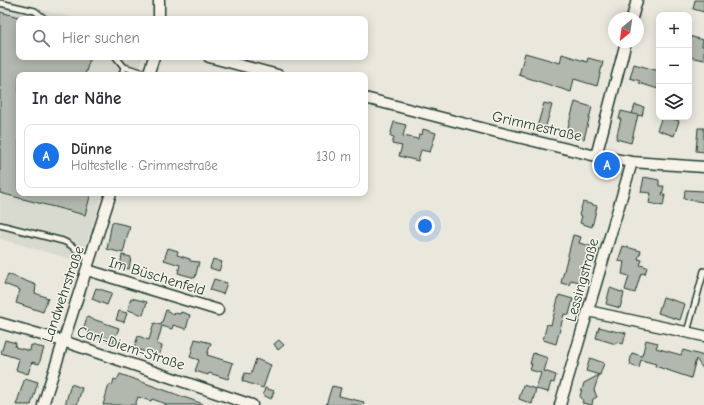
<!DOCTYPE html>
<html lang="de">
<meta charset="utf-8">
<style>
:root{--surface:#fff;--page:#f2f2f3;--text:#2b2b33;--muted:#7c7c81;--line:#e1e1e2;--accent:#1a73e8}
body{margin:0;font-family:"Comic Neue",sans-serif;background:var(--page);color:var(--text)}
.controls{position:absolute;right:12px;top:12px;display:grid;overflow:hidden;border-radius:8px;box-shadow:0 2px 10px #0003}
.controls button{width:36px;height:36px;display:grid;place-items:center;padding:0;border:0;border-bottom:1px solid var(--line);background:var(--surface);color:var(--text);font:20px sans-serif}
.compass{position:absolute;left:608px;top:12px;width:36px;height:36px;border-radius:50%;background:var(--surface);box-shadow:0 2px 10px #0003;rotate:209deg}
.you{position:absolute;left:425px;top:226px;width:14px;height:14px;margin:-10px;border:3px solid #fff;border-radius:50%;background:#1a73e8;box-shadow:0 0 0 6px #1a73e833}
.badge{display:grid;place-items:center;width:26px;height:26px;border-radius:50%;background:var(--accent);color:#fff;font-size:13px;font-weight:700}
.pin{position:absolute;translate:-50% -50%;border:2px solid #fff;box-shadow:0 1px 4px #0006}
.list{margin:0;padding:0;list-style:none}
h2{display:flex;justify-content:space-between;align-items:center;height:52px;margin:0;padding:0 16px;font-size:17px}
h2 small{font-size:13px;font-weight:400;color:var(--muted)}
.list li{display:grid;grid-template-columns:26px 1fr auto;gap:12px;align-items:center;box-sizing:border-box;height:64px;margin:0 8px 8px;padding:0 8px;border:1px solid var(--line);border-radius:8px}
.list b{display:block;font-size:15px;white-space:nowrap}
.list p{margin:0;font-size:13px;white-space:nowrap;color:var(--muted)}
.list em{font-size:13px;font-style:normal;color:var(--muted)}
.icon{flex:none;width:22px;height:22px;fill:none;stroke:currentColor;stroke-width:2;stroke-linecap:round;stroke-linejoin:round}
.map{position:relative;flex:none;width:704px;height:405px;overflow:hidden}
.search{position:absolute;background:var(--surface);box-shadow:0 2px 10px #0003;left:16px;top:16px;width:352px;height:44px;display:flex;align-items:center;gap:10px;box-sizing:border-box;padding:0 14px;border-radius:8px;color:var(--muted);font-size:15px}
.panel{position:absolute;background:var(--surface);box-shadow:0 2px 10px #0003;left:16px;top:72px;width:352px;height:124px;border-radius:8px}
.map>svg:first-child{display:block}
.built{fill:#d9dacf}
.building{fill:#b2b8ae;stroke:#1f3d34}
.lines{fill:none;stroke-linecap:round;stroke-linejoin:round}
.service-casing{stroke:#1f3d34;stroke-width:8}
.minor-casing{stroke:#1f3d34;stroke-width:13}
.service{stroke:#f7f3e8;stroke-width:5}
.minor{stroke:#f7f3e8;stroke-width:10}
.labels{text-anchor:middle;stroke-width:3;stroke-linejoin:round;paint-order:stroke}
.street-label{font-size:15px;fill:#1f3d34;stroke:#f7f3e8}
</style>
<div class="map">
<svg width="704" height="405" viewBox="0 0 704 405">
<rect width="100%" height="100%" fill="#eae8dd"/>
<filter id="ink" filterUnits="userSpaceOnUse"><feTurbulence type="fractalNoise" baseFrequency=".025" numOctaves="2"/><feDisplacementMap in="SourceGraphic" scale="8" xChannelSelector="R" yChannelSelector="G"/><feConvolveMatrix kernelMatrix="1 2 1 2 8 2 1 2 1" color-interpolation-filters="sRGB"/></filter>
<g filter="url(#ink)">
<!-- built -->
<path class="built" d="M0,0L79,19H19V57H143L138,75H19V193H103L81,262L0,239Z"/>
<!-- building -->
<g class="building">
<path d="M695,0H704V12L693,9Z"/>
<path d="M0,12L19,17V57H85L90,58L85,75H19V193H91L85,215L0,193Z"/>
<path d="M689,36L703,40L702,46H704V60L689,57Z"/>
<path d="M525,53L560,63L562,54L587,62L588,58L603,62L597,86L574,79L571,92L519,75Z"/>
<path d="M634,64L659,71L658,89L639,83L640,81L630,78Z"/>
<path d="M575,102L592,107L584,139L566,134Z"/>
<path d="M544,103L552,105L545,129L537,127Z"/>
<path d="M635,105L644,107L642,116L632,114Z"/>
<path d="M621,111L638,115L631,143L616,139L621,119H619Z"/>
<path d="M662,117H667L679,121L674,136L657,130Z"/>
<path d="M394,122L406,125L403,136L418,139L419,134L422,135L423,129L436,133L430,152L421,150L418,161L399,156L402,146L392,144L394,137L390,136Z"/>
<path d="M698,128H704V152L696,151Z"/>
<path d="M644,177L659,180V186H664L662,195H665L663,206L649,203L651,193L641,192Z"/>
<path d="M685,190L704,191V202L684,199Z"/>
<path d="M583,202L597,206L592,227L580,223L582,216L579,215Z"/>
<path d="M112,222L130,226L123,253L107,249Z"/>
<path d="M573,235L581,237L579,243L591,246L579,282L571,280L569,285L561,283Z"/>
<path d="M623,246L641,251L638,259L642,260L640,265L647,267L645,274L641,273L635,293L625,290L629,276L622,274L624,262L618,261Z"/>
<path d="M168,248L178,251L177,255L190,259V261L199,262L195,278L178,273L180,265L164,260Z"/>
<path d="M122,255L131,257L129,269L120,267Z"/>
<path d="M213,259L222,262L219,271L210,268Z"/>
<path d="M8,274L36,285L35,293L48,298L43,312L16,303L20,290L4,284Z"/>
<path d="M214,279L227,283L223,294L210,290Z"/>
<path d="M96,288L112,293L107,305L92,299Z"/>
<path d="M610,288L624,293L620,308L606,304Z"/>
<path d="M559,295L573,299L569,315L564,314L556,344L543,340L547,324L551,325Z"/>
<path d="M663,297L685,304L680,320L658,313Z"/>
<path d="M131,298L147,302L143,315L128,310Z"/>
<path d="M166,310L174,315L175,313L180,314L181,312L190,315L186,329L173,325L172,329L162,326L157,344L162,346L159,357L134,348L138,336L149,340L154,323L161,325Z"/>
<path d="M119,311L127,313L124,322L116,320Z"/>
<path d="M87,317L119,328L113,343L88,334L89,332L83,330Z"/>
<path d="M599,327L618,332L619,331L626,333L623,344L616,342V344L596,338Z"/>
<path d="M195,339L211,343L207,355L233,363L228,379L209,373L208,375L195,371L199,360L190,357Z"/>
<path d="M5,340L16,343L15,347L30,351L31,345L44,348L39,364L32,362L28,374L16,370L19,359L1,353Z"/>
<path d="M279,340L284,345L278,350L274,344Z"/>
<path d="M646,340L658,343L656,348L681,355L683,350L704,356V370L696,359L691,378L655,366L656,364L641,360L639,368L630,365L631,363L630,362L632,353L642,356Z"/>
<path d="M533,353L548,358L544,371L556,375L554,383L551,382L548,392L536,389L541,373L530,370L532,364H530Z"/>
<path d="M590,358L604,363L600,375L586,371Z"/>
<path d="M256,359L271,365L263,388L242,381L245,373L251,374Z"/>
<path d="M120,374L203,404V405H165L166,404L152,399L151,401L138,397L135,405H103L109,385L112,386L114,379L117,380Z"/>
<path d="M599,375L594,390L597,397L593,399L592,405L582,403L583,401L580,396L584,383Z"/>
<path d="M25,378L38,382L31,405H16Z"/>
<path d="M71,384L82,388L77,405H65Z"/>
<path d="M523,385L536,389L532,404L519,399Z"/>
<path d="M332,386L341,388L339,396L364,402L363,405H326Z"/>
<path d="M265,388L274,391L271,399L263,395Z"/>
</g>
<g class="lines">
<!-- service casing -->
<g class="service-casing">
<g id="service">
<path d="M0,3L35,11L45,19"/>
<path d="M116,57L124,67L122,75"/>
<path d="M124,67L148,74"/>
<path d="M0,225L63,241C74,245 80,255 91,259"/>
<path d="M687,332L704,271"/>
</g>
</g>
<!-- minor casing -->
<g class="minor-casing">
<g id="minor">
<path d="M159,0V19"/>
<path d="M632,18L637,0"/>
<path d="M209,57L278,75"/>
<path d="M148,75L154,57"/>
<path d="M365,98L493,131L596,156L632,162L704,167"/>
<path d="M596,156L626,42"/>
<path d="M87,270L218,310"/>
<path d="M588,311L704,336"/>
<path d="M0,323L63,341L252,405"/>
<path d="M43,405L111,193"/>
<path d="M560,405L632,162"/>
</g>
</g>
<!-- service -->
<use href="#service" class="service"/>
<!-- minor -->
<use href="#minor" class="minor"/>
</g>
</g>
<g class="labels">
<!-- street labels -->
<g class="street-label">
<text transform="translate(537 126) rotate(13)" y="5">Grimmestraße</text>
<text transform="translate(157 276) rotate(17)" y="5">Im Büschenfeld</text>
<text transform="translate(582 280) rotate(-74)" y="5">Lessingstraße</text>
<text transform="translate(63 294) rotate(-71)" y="5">Landwehrstraße</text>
<text transform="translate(131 348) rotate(18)" y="5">Carl-Diem-Straße</text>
</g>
</g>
</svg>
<div class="controls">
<button>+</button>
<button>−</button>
<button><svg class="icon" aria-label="layers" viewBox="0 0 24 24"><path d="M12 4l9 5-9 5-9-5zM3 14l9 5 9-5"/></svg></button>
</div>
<svg class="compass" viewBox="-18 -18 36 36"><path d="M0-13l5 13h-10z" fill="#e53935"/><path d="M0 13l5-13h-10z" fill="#7c7c81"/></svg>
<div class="you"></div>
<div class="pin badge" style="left:607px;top:165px">A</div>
<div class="search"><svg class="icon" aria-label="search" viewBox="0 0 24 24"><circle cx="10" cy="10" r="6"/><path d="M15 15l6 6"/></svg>Hier suchen</div>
<section class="panel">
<h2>In der Nähe<small></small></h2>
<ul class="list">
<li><span class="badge">A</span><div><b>Dünne</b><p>Haltestelle · Grimmestraße</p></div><em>130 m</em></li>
</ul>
</section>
</div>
